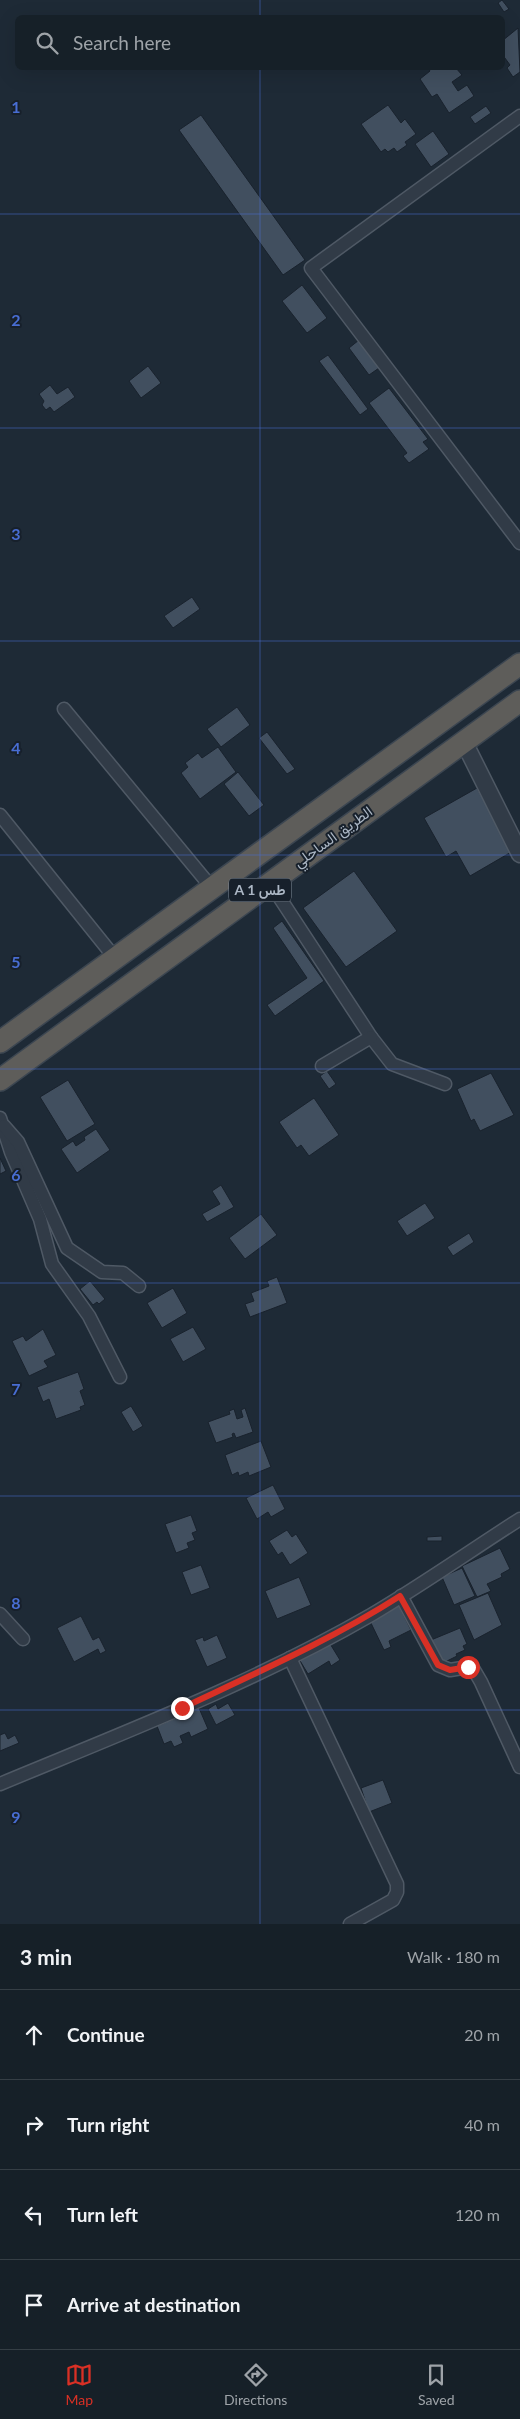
<!DOCTYPE html>
<meta charset="utf-8">
<style>
:root{--surface:#162028;--page:#232d34;--text:#f1f3f6;--muted:#9ea3a8;--line:#353e45;--accent:#d93025}
body{margin:0;font-family:Lato,Vazirmatn,sans-serif;background:var(--page);color:var(--text)}
.stop{position:absolute;width:15px;height:15px;margin:-11px;border:4px solid #d93025;border-radius:50%;background:#fff}
.stop.end{background:#d93025;border-color:#fff;box-shadow:0 1px 5px #0008}
.list{margin:0;padding:0;list-style:none}
h2{display:flex;justify-content:space-between;align-items:center;height:65px;margin:0;padding:0 20px;font-size:21px}
h2 small{font-size:16px;font-weight:400;color:var(--muted)}
.list li{display:grid;grid-template-columns:32px 1fr auto;gap:15px;align-items:center;box-sizing:border-box;height:90px;padding:0 20px;border-top:1px solid var(--line)}
.list b{display:block;font-size:19px;white-space:nowrap}
.list em{font-size:16px;font-style:normal;color:var(--muted)}
.icon{flex:none;width:28px;height:28px;fill:none;stroke:currentColor;stroke-width:2;stroke-linecap:round;stroke-linejoin:round}
.map{position:relative;flex:none;width:520px;height:1924px;overflow:hidden}
.search{position:absolute;background:var(--surface);box-shadow:0 5px 20px #0002;left:15px;right:15px;top:15px;height:55px;display:flex;align-items:center;gap:12px;box-sizing:border-box;padding:0 18px;border-radius:8px;color:var(--muted);font-size:19px}
.sheet{height:425px;background:var(--surface)}
nav{display:flex;justify-content:space-around;align-items:center;box-sizing:border-box;height:70px;border-top:1px solid var(--line);background:var(--surface);font-size:14px;color:var(--muted)}
nav a{display:grid;justify-items:center;gap:2px}
nav .on{color:var(--accent)}
.map>svg:first-child{display:block}
.building{fill:#414f5f;stroke:#19222d}
.lines{fill:none;stroke-linecap:round;stroke-linejoin:round}
.minor-casing{stroke:#4f5965;stroke-width:15}
.tertiary-casing{stroke:#4f5965;stroke-width:19}
.trunk-casing{stroke:#3c4651;stroke-width:24}
.minor{stroke:#313b47;stroke-width:12}
.tertiary{stroke:#313b47;stroke-width:16}
.trunk{stroke:#5e5d5a;stroke-width:21}
.route{stroke:#d93025;stroke-width:6}
.grid{fill:none;stroke:#486dd2;stroke-width:1;stroke-opacity:0.55}
.labels{text-anchor:middle;stroke-width:4;stroke-linejoin:round;paint-order:stroke}
.shield{fill:#17202b;stroke:#7f8996;stroke-width:1}
.shield-label{font-size:14px;font-weight:bold;fill:#abb6c4}
.street-label{font-size:15px;fill:#abb6c4;stroke:#17202b}
.grid-label{font-size:16px;text-anchor:middle;font-weight:bold;fill:#486dd2;stroke:#17202b;stroke-width:4;stroke-linejoin:round;paint-order:stroke}
</style>
<div class="map">
<svg width="520" height="1924" viewBox="0 0 520 1924">
<rect width="100%" height="100%" fill="#1e2a36"/>
<!-- building -->
<g class="building">
<path d="M502,0L509,9L504,12L498,3Z"/>
<path d="M518,28L520,72L513,77L507,68L510,65L502,54V41Z"/>
<path d="M428,68L452,69L456,68L462,75L452,82L458,91L467,85L474,96L449,113L437,94L432,97L420,79L430,71Z"/>
<path d="M388,105L401,123L405,119L416,134L405,142L407,145L397,152L394,148L388,152L385,149L381,152L361,124Z"/>
<path d="M486,106L491,113L475,124L470,117Z"/>
<path d="M201,115L305,260L283,275L179,130Z"/>
<path d="M433,131L449,154L431,167L415,144Z"/>
<path d="M302,285L327,318L307,333L282,301Z"/>
<path d="M359,340L379,368L369,375L349,348Z"/>
<path d="M328,355L368,409L360,415L319,361Z"/>
<path d="M148,366L161,383L141,398L129,381Z"/>
<path d="M50,385L57,394L68,387L75,397L54,412L50,407L46,410L42,405L44,401L39,394Z"/>
<path d="M389,388L428,439L423,442L429,449L409,463L403,456L407,453L369,403Z"/>
<path d="M192,597L200,609L173,628L164,616Z"/>
<path d="M237,707L250,725L221,747L207,729Z"/>
<path d="M267,732L295,769L287,774L259,738Z"/>
<path d="M218,747L236,772L200,799L181,773L188,767L185,763L198,753L202,758Z"/>
<path d="M238,772L264,805L249,816L224,784Z"/>
<path d="M477,788L513,851L470,876L456,851L446,857L424,818Z"/>
<path d="M354,871L397,931L346,967L303,908Z"/>
<path d="M282,921L324,981L275,1016L267,1005L307,978L273,928Z"/>
<path d="M327,1071L336,1084L329,1089L320,1076Z"/>
<path d="M491,1073L514,1115L480,1131L474,1119L471,1121L457,1089Z"/>
<path d="M68,1080L95,1124L67,1141L40,1097Z"/>
<path d="M314,1098L339,1135L309,1156L301,1145L297,1148L279,1122Z"/>
<path d="M96,1129L110,1150L77,1173L61,1149L73,1141L76,1146L85,1140L84,1137Z"/>
<path d="M0,1158L6,1171L0,1174Z"/>
<path d="M221,1185L234,1207L207,1222L202,1214L220,1204L212,1191Z"/>
<path d="M425,1203L435,1218L407,1236L397,1221Z"/>
<path d="M261,1214L277,1235L245,1259L229,1238Z"/>
<path d="M469,1233L474,1242L453,1256L447,1247Z"/>
<path d="M277,1277L287,1303L250,1317L245,1304L254,1301L251,1293L269,1286L267,1281Z"/>
<path d="M90,1281L105,1299L99,1304L97,1302L93,1305L80,1289Z"/>
<path d="M173,1288L187,1313L162,1328L147,1303Z"/>
<path d="M193,1327L206,1349L183,1362L170,1339Z"/>
<path d="M43,1329L56,1355L44,1361L48,1367L29,1376L12,1341L23,1336L26,1341Z"/>
<path d="M78,1372L84,1389L80,1391L85,1405L80,1407L81,1410L56,1419L49,1399L43,1402L37,1387Z"/>
<path d="M131,1406L143,1426L133,1432L121,1412Z"/>
<path d="M245,1408L253,1432L236,1438L234,1433L232,1434L233,1437L216,1443L208,1422L230,1414L229,1411L234,1409L237,1419L243,1417L241,1410Z"/>
<path d="M261,1441L271,1467L249,1476L248,1472L239,1476L238,1472L232,1475L225,1455Z"/>
<path d="M273,1485L285,1509L271,1517L268,1512L257,1519L246,1498Z"/>
<path d="M191,1515L197,1531L192,1533L195,1540L187,1543L189,1548L176,1553L165,1524Z"/>
<path d="M287,1530L292,1537L296,1534L308,1553L290,1565L282,1552L278,1555L269,1541Z"/>
<path d="M442,1536V1541H427V1537Z"/>
<path d="M500,1548L510,1569L501,1574L502,1577L487,1584L491,1591L477,1597L462,1566Z"/>
<path d="M201,1565L210,1588L191,1595L182,1572Z"/>
<path d="M462,1568L475,1596L454,1605L442,1577Z"/>
<path d="M299,1577L311,1605L277,1619L265,1591Z"/>
<path d="M488,1593L502,1625L474,1640L459,1605Z"/>
<path d="M398,1604L411,1630L389,1641L391,1647L384,1650L369,1619Z"/>
<path d="M81,1616L93,1640L99,1637L106,1651L100,1654L98,1649L74,1662L57,1628Z"/>
<path d="M460,1628L467,1644L463,1646L465,1650L456,1654L457,1656L441,1664L431,1640Z"/>
<path d="M217,1635L227,1658L207,1667L195,1640L203,1637L204,1641Z"/>
<path d="M329,1642L340,1660L331,1666L329,1661L308,1674L299,1659Z"/>
<path d="M228,1703L235,1715L216,1725L208,1709L216,1704L218,1709Z"/>
<path d="M199,1708L208,1729L191,1737L189,1732L180,1736L183,1743L174,1747L171,1741L164,1744L157,1726Z"/>
<path d="M5,1733L8,1739L15,1735L19,1743L0,1751V1735Z"/>
<path d="M383,1780L392,1803L369,1812L361,1788Z"/>
</g>
<g class="lines">
<!-- minor casing -->
<g class="minor-casing">
<g id="minor">
<path d="M520,116L311,268L520,543"/>
<path d="M64,709L212,888"/>
<path d="M0,815L115,958"/>
<path d="M270,883L371,1037L392,1064L445,1084"/>
<path d="M322,1066L371,1037"/>
<path d="M0,1118L11,1152L40,1219L52,1264L89,1316L120,1377"/>
<path d="M4,1126L18,1142L67,1248L102,1272L123,1273L139,1286"/>
<path d="M401,1596L438,1665L450,1670L468,1667L474,1670L481,1682L520,1767"/>
<path d="M0,1614L23,1639"/>
<path d="M290,1658L397,1884V1892L393,1900L350,1924"/>
<path d="M0,1784C125,1732 253,1683 371,1615C422,1585 470,1551 520,1519"/>
</g>
</g>
<!-- tertiary casing -->
<g class="tertiary-casing">
<path id="tertiary" d="M464,742L520,854"/>
</g>
<!-- trunk casing -->
<g class="trunk-casing">
<g id="trunk">
<path d="M0,1042L520,664"/>
<path d="M0,1080L520,701"/>
</g>
</g>
<!-- minor -->
<use href="#minor" class="minor"/>
<!-- tertiary -->
<use href="#tertiary" class="tertiary"/>
<!-- trunk -->
<use href="#trunk" class="trunk"/>
</g>
<g class="lines">
<!-- route -->
<path class="route" d="M182,1708C256,1673 331,1640 400,1596L438,1665L450,1670L468,1667"/>
</g>
<!-- grid -->
<path class="grid" d="M260,0V18M260,68V1924M0,214H520M0,428H520M0,641H520M0,855H520M0,1069H520M0,1283H520M0,1496H520M0,1710H520"/>
<g class="labels">
<!-- shield labels -->
<rect class="shield" x="229" y="878.5" width="62" height="23" rx="4"/>
<g class="shield-label">
<text x="260" y="895">A 1 طس</text>
</g>
<!-- street labels -->
<g class="street-label">
<text transform="translate(333 837) rotate(-36)" y="5">الطريق الساحلي</text>
</g>
</g>
<g class="grid-label">
<text x="16" y="113">1</text>
<text x="16" y="326">2</text>
<text x="16" y="540">3</text>
<text x="16" y="754">4</text>
<text x="16" y="968">5</text>
<text x="16" y="1181">6</text>
<text x="16" y="1395">7</text>
<text x="16" y="1609">8</text>
<text x="16" y="1823">9</text>
</g>
</svg>
<div class="stop" style="left:468px;top:1667px"></div>
<div class="stop end" style="left:182px;top:1708px"></div>
<div class="search"><svg class="icon" aria-label="search" viewBox="0 0 24 24"><circle cx="10" cy="10" r="6"/><path d="M15 15l6 6"/></svg>Search here</div>
</div>
<section class="sheet">
<h2>3 min<small>Walk · 180 m</small></h2>
<ul class="list">
<li><svg class="icon" aria-label="ahead" viewBox="0 0 24 24"><path d="M12 20V5M6 11l6-6 6 6"/></svg><div><b>Continue</b></div><em>20 m</em></li>
<li><svg class="icon" aria-label="right" viewBox="0 0 24 24"><path d="M7 20v-9h11M14 6l5 5-5 5"/></svg><div><b>Turn right</b></div><em>40 m</em></li>
<li><svg class="icon" aria-label="left" viewBox="0 0 24 24"><path d="M17 20v-9H6M10 6l-5 5 5 5"/></svg><div><b>Turn left</b></div><em>120 m</em></li>
<li><svg class="icon" aria-label="arrive" viewBox="0 0 24 24"><path d="M6 21V4h12l-3 4 3 4H6"/></svg><div><b>Arrive at destination</b></div></li>
</ul>
</section>
<nav>
<a class="on"><svg class="icon" aria-label="map" viewBox="0 0 24 24"><path d="M3 6l6-2 6 2 6-2v14l-6 2-6-2-6 2zM9 4v14M15 6v14"/></svg>Map</a>
<a><svg class="icon" aria-label="directions" viewBox="0 0 24 24"><path d="M12 3l9 9-9 9-9-9zM9 14v-3h6M13 9l2 2-2 2"/></svg>Directions</a>
<a><svg class="icon" aria-label="saved" viewBox="0 0 24 24"><path d="M7 4h10v16l-5-4-5 4z"/></svg>Saved</a>
</nav>
